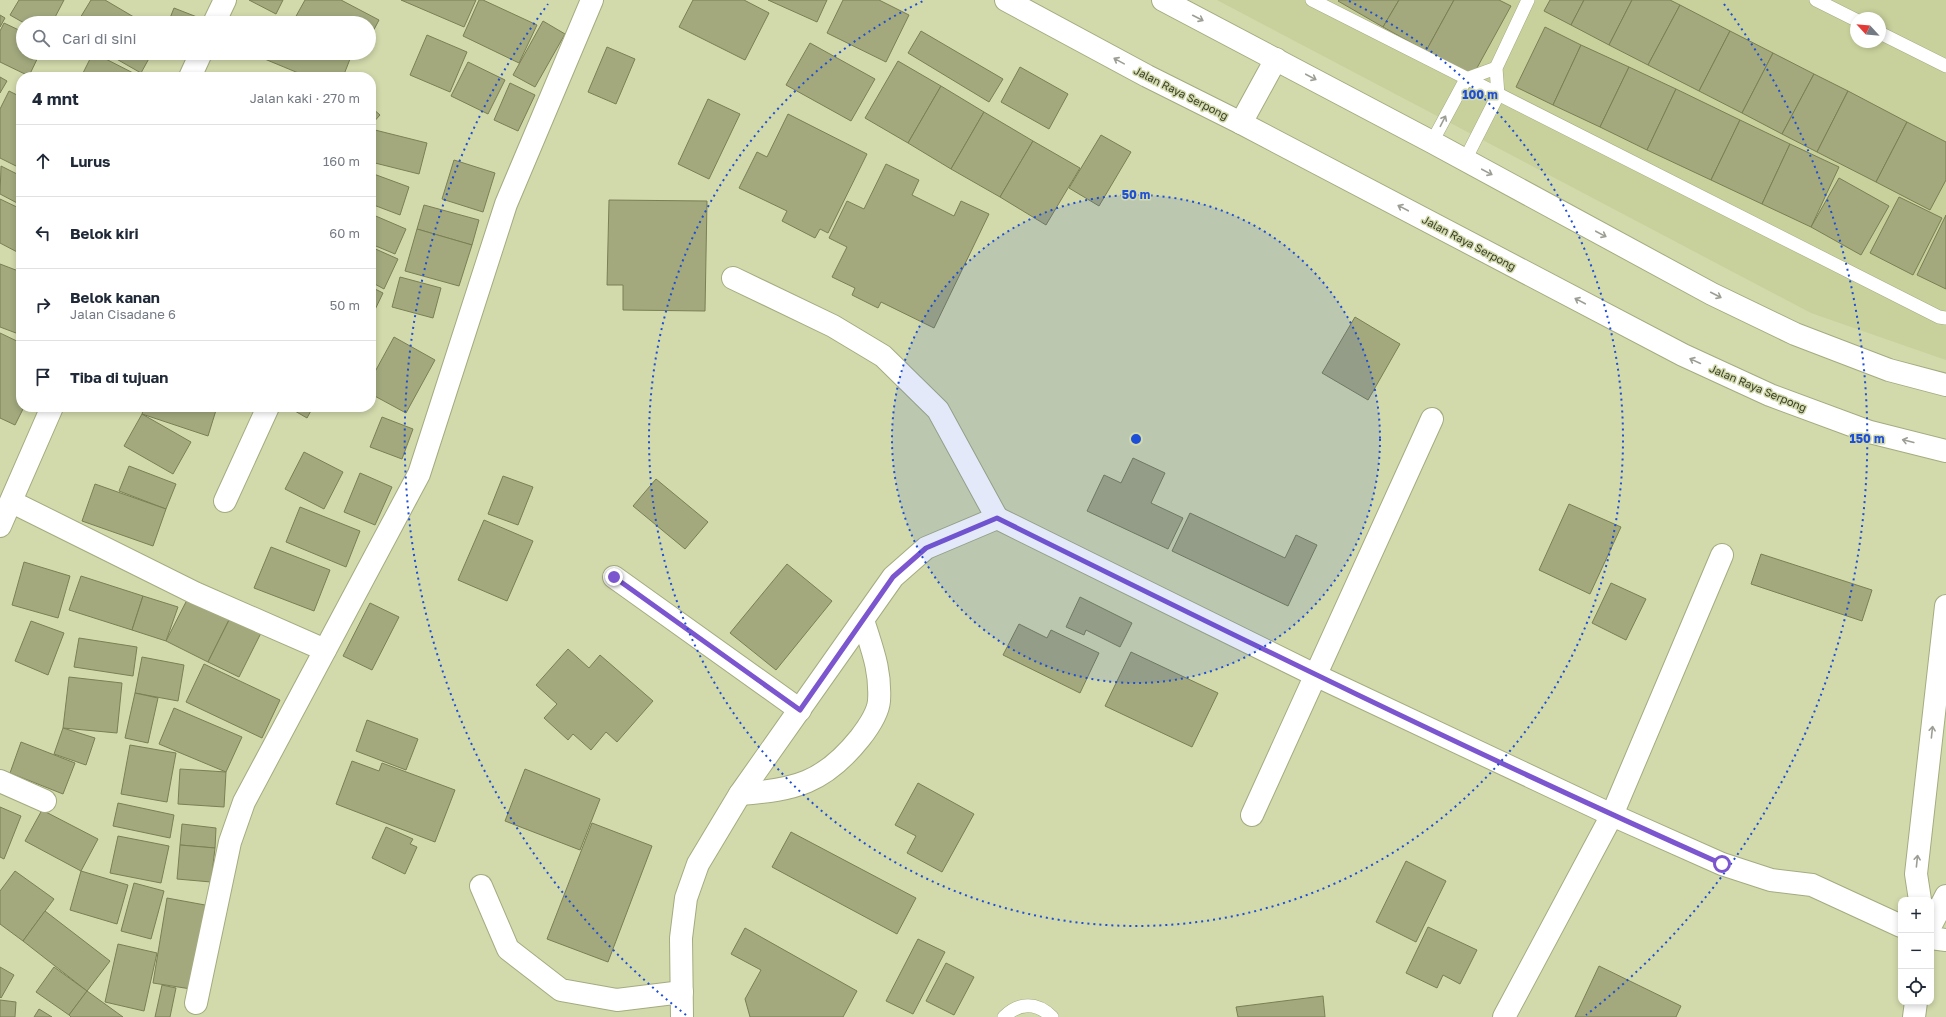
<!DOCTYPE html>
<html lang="id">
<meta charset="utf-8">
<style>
:root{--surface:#fff;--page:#f2f2f3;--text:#1f2937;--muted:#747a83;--line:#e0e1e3}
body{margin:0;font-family:"Golos Text",sans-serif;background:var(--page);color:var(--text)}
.controls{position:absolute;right:12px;bottom:12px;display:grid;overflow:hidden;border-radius:8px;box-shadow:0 2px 6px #0003}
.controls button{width:36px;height:36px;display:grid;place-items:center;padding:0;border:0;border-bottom:1px solid var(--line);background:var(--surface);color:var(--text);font:20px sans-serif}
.compass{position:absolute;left:1850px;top:12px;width:36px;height:36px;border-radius:50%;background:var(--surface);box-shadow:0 2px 6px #0003;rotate:296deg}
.stop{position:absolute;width:12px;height:12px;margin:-9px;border:3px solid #7c56cf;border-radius:50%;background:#fff}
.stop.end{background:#7c56cf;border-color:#fff;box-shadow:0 1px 4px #0008}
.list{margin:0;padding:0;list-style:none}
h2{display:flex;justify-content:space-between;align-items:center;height:52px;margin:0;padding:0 16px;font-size:17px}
h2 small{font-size:13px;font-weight:400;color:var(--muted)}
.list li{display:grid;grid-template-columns:26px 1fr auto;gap:12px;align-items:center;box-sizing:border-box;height:72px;padding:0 16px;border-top:1px solid var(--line)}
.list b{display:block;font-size:15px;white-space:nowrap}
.list p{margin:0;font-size:13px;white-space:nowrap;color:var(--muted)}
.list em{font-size:13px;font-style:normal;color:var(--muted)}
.icon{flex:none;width:22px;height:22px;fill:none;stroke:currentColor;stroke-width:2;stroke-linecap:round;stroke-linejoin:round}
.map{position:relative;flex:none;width:1946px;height:1017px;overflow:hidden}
.search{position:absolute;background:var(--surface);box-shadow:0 2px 6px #0003;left:16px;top:16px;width:360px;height:44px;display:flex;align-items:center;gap:10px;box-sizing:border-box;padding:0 14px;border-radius:22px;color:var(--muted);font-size:15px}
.panel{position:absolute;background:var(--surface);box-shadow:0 2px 6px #0003;left:16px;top:72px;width:360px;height:340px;border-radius:16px}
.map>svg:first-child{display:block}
.built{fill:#c8d09b;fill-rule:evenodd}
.building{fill:#a3a97d;stroke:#7a7f54}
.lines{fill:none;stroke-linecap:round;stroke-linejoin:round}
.lane-casing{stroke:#a5ab7f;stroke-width:14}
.street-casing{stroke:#a5ab7f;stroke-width:24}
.primary-casing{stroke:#a5ab7f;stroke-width:24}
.lane{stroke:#fff;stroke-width:13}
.street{stroke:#fff;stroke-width:22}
.primary{stroke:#fff;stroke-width:22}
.oneway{stroke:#9c9e94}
.route{stroke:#7c56cf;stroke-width:5}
.ring{fill:none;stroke:#1d4ed8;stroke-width:2;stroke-dasharray:2 4}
.labels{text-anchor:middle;stroke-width:3;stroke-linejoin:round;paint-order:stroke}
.street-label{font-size:11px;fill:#3a3c29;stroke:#d2d9ab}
.centre{fill:#1d4ed8;stroke:#d2d9ab;stroke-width:2}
.ring-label{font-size:12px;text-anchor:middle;font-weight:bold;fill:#1d4ed8;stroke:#d2d9ab;stroke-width:3;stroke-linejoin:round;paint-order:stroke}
</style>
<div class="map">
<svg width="1946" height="1017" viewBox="0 0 1946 1017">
<rect width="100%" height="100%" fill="#d2d9ab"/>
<!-- built -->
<path class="built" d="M1217,0H1946V360L1811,313ZM1856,18H1880V42H1856Z"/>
<!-- building -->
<g class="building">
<path d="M19,0H64L52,23H24L10,15Z"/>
<path d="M91,0H105L144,23H77Z"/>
<path d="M249,0H283L276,14Z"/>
<path d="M305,0H341L379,20L369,39V23H305L295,18Z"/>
<path d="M401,0H476L464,27Z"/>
<path d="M479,0H483L537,25L519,63L463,36Z"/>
<path d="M693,0H744L769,13L745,60L679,27Z"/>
<path d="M768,0H827L817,22Z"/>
<path d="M843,0H879L909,15L886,62L827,33Z"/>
<path d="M1339,0H1399L1383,27L1338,1Z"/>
<path d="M1399,0H1454L1426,51L1383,27Z"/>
<path d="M1454,0H1499L1511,6L1472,77L1426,51Z"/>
<path d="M1550,0H1584L1571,25L1544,11Z"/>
<path d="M1584,0H1632L1609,45L1571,25Z"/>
<path d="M1632,0H1670L1680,5L1648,65L1609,45Z"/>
<path d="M1680,5L1730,31L1699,91L1648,65Z"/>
<path d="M174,8L197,17L194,23H168Z"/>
<path d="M0,15L5,18L0,27Z"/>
<path d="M543,21L565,34L535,87L513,75Z"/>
<path d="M4,23L23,32V53H40L29,76L0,62V31Z"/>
<path d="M1545,27L1581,45L1553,105L1516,87Z"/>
<path d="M921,31L1003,79L989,102L908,53Z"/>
<path d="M1730,31L1773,53L1742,113L1699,91Z"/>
<path d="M427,35L467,52L450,92L410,75Z"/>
<path d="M810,43L875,79L851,121L786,85Z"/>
<path d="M1581,45L1629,67L1600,127L1553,105Z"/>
<path d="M607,47L635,59L616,104L588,92Z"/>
<path d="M93,53H94L141,77H81Z"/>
<path d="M106,53H152L141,73Z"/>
<path d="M256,53H335L350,59L343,77H308L255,55Z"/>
<path d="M1773,53L1814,74L1782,134L1742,113Z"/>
<path d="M898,61L941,86L908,143L865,118Z"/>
<path d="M468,62L505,80L488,114L451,96Z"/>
<path d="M1020,67L1068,94L1049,129L1001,102Z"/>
<path d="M1629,67L1676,89L1647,150L1600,127Z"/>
<path d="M1814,74L1848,91L1817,152L1782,134Z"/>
<path d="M0,77L7,81L0,93Z"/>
<path d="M510,83L535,95L518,131L494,120Z"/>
<path d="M941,86L984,112L951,169L908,143Z"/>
<path d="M1676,89L1740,120L1711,180L1647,150Z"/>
<path d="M9,91L21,97V155L16,166L0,158V109Z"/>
<path d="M1848,91L1907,122L1876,182L1817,152Z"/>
<path d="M708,99L740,114L709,179L678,164Z"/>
<path d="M371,107L380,115L371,125Z"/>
<path d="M984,112L1033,141L1000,197L951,169Z"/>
<path d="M788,114L867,154L828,233L820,229L815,238L782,221L787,211L739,188L757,152L767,157Z"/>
<path d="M1740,120L1790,144L1762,204L1711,180Z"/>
<path d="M1907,122L1946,142V180L1930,210L1876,182Z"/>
<path d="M375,130L427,143L419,174L371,162V149Z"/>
<path d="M1101,135L1131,152L1099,206L1069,188Z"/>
<path d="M1033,141L1080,168L1046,225L1000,197Z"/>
<path d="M1790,144L1839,167L1811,227L1762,204Z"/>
<path d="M454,160L495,173L483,212L442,199Z"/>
<path d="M886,164L919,180L912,195L954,216L961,201L989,214L934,328L881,302L878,308L852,295L855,288L832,277L847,247L829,238L847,201L864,209Z"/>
<path d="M1,166L21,176V205L0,194Z"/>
<path d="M371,173L409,187L400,215L371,204Z"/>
<path d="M1839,178L1889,206L1861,255L1811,227Z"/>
<path d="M1899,197L1942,218L1913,275L1870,253Z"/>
<path d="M0,199L21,209V254L0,243Z"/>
<path d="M609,200L707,201L705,311L623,310V285H607Z"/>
<path d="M424,205L479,220L472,245L417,229Z"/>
<path d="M371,214L406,229L395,254L371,244Z"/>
<path d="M1946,215V289L1917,275Z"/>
<path d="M417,229L472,245L459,286L405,271Z"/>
<path d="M371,247L398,259L384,289L371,282Z"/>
<path d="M0,264L21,272V319L16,333L0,327Z"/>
<path d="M400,277L441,288L433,318L392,307Z"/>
<path d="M371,287L383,293L371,318Z"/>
<path d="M1355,317L1400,344L1368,400L1322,373Z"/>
<path d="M0,333L21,343V407H24L15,425L0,418Z"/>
<path d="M394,337L435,360L406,413L371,394V379Z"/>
<path d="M144,407H217L208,436L142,414Z"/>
<path d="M288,407H313L307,418Z"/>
<path d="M142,414L191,442L173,474L124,446Z"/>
<path d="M382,417L413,429L402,459L370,447Z"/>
<path d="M304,452L343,472L324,509L285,489Z"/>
<path d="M1133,458L1165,473L1151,503L1183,518L1168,549L1087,511L1104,475L1121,483Z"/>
<path d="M129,466L176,484L166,509L119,491Z"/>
<path d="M360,473L392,487L375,525L344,512Z"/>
<path d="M503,476L533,487L518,525L488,514Z"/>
<path d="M656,479L708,522L685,549L633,506Z"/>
<path d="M95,484L166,509L153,546L82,521Z"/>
<path d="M1569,504L1621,527L1590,594L1539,570Z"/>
<path d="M300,507L360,531L346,567L286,542Z"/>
<path d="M1190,513L1285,558L1296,535L1317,545L1288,606L1172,551Z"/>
<path d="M484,520L533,541L507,601L458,580Z"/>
<path d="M271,547L330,570L314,611L254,588Z"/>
<path d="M1761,554L1872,590L1862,621L1751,584Z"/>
<path d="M24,562L70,576L58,618L12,605Z"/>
<path d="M787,564L832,601L776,670L730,633Z"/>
<path d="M81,576L143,596L132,630L69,610Z"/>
<path d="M1611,583L1646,599L1626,640L1592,623Z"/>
<path d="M143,596L178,607L166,641L132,630Z"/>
<path d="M189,596L231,616L208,662L166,641Z"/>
<path d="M1080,597L1132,623L1120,647L1086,630L1084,635L1066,627Z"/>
<path d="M370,603L399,617L372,670L343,656Z"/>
<path d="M231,616L262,631L239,677L208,662Z"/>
<path d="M31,621L64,633L48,675L15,661Z"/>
<path d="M1019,624L1047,638L1051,630L1099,653L1080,693L1003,655Z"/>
<path d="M79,638L137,647L133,676L74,667Z"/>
<path d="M568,649L589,668L600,655L653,701L617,742L606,732L591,750L573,734L568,740L544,718L557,704L536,685Z"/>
<path d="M1131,652L1218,693L1192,747L1105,706Z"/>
<path d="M142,657L184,665L178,701L135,693Z"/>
<path d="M204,664L280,700L262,738L186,702Z"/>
<path d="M69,677L122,683L117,733L63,728Z"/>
<path d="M135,693L158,698L148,743L125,738Z"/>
<path d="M174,708L242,737L226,772L159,744Z"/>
<path d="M367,720L418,739L406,770L356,751Z"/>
<path d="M63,728L95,738L86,765L54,754Z"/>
<path d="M21,742L75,763L63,794L10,773Z"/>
<path d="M130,745L176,753L167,802L121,794Z"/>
<path d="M352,761L379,771L382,763L455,790L435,842L336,804Z"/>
<path d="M180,769L226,772L224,807L178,804Z"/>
<path d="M525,769L600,799L580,850L505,821Z"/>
<path d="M918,783L974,814L942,872L907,853L916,836L895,825Z"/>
<path d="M118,803L174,815L170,838L113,826Z"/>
<path d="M0,807L21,816L4,859L0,857Z"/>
<path d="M42,810L98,839L81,871L25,841Z"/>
<path d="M592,823L652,846L608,962L547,939Z"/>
<path d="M182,824L216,828L215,848L180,845Z"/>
<path d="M386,827L413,839L410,844L417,847L405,874L372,858Z"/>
<path d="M791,832L916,898L897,934L772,867Z"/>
<path d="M118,836L169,846L161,883L110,873Z"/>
<path d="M180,845L215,848L211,882L177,879Z"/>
<path d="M1406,861L1446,881L1416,942L1376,922Z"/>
<path d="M15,871L54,899L23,941L0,924V891Z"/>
<path d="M81,871L128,885L117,924L70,910Z"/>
<path d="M134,883L164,891L151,939L121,931Z"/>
<path d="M167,898L205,905L191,989L153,983Z"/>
<path d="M45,911L110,961L87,991L23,941Z"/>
<path d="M1428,927L1477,950L1460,984L1443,975L1437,988L1406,973Z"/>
<path d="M745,928L857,991L843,1017H750L745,999L761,970L731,954Z"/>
<path d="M918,939L945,952L913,1014L886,1001Z"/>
<path d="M118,944L157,953L144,1011L105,1002Z"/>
<path d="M946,963L974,977L954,1015L926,1001Z"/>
<path d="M1599,966L1681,1006L1676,1017H1575Z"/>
<path d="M0,967L14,975L1,998L0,997Z"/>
<path d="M54,967L87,991L69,1015L36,992Z"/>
<path d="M162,985L176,988L170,1017H155Z"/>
<path d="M87,991L123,1017H71L69,1015Z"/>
<path d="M1323,996L1325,1017H1238L1236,1007Z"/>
<path d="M0,1000L16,1002L15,1017H0Z"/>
<path d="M39,1009L52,1017H34Z"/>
</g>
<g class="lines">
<!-- lane casing -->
<g class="lane-casing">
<g id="lane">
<path d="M1312,0L1939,317L1946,318"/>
<path d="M1816,0L1856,20"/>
<path d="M1880,33L1946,66"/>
<path d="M1432,142L1466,79L1496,68"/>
<path d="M1465,160L1498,95L1496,68L1528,0"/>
<path d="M1004,1017C1019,1002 1037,1002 1052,1017"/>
</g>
</g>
<!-- street casing -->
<g class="street-casing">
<g id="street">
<path d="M214,23L225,0"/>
<path d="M190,77L201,53"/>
<path d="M733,278L833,326L883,356L938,410L997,518"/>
<path d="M225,501L268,407"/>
<path d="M12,502L195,593L325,650"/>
<path d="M0,526L52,407"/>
<path d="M614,577L800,710"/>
<path d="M0,781L45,801"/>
<path d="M740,794C795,790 824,783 860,738C867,729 878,713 879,701C881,670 872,649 863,620"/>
<path d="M1252,815L1432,419"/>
<path d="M481,886L508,949L561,990L617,1000L682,992"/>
<path d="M1920,900L1916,874L1946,606"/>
<path d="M1931,925L1946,896"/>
<path d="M1931,938L1946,940"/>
<path d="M196,1003L230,842L244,802L419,474L506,204L592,0"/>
<path d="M682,1017L681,938L686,898L698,864L740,794L893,577L926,548L997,518L1315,675L1612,815L1722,864L1771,880L1812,885L1901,926"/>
<path d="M1504,1017L1612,815L1722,555"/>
<path d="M1914,1017L1916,1002"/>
</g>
</g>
<!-- primary casing -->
<g class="primary-casing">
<g id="primary">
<path d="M1006,0L1147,76L1241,123L1683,355L1770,395L1870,432L1946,451"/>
<path d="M1163,0L1432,142L1712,294L1795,334L1889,370L1946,385"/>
<path d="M1241,123L1276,59"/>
</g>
</g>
<!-- lane -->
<use href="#lane" class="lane"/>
<!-- street -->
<use href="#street" class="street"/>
<!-- primary -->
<use href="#primary" class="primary"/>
</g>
<!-- one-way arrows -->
<defs><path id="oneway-shaft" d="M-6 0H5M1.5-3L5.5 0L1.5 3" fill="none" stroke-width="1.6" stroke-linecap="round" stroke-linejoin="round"/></defs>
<g class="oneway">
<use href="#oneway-shaft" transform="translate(1198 18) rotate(27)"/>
<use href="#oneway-shaft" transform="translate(1119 61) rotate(-151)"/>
<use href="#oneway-shaft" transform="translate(1311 77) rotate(28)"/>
<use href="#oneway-shaft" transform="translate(1443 121) rotate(-63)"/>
<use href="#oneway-shaft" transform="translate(1487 172) rotate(28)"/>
<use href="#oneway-shaft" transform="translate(1403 208) rotate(-152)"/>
<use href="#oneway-shaft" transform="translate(1601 234) rotate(28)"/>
<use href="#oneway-shaft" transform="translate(1716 295) rotate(27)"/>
<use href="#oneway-shaft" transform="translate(1580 301) rotate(-152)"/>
<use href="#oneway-shaft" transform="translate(1695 361) rotate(-155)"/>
<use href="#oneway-shaft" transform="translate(1908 441) rotate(-166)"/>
<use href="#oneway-shaft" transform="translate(1932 732) rotate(-84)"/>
<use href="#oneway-shaft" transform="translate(1917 861) rotate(-84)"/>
</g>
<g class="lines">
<!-- route -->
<path class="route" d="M614,577L800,710L893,577L926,548L997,518C1237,637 1477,755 1722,864"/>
</g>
<!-- distance rings -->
<circle cx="1136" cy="439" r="244" fill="#1d4ed8" fill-opacity=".12"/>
<g class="ring">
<circle cx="1136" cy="439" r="244"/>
<path d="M1349 1A487 487 0 1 1 923 1"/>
<path d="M686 1015A731 731 0 0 1 548 4M1724 4A731 731 0 0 1 1586 1015"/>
</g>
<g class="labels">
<!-- street labels -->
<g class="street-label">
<text transform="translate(1181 93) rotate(27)" y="4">Jalan Raya Serpong</text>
<text transform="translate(1469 243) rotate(28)" y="4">Jalan Raya Serpong</text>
<text transform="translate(1758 388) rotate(23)" y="4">Jalan Raya Serpong</text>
</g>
</g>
<circle cx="1136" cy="439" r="6" class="centre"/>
<g class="ring-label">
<text x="1480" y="99">100 m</text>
<text x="1136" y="199">50 m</text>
<text x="1867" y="443">150 m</text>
</g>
</svg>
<div class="controls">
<button>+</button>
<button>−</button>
<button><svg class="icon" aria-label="locate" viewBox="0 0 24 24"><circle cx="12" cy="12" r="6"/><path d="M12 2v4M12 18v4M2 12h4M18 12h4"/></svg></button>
</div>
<svg class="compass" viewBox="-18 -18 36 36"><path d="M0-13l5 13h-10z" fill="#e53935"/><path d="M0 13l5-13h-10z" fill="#747a83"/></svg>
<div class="stop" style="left:1722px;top:864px"></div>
<div class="stop end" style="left:614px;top:577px"></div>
<div class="search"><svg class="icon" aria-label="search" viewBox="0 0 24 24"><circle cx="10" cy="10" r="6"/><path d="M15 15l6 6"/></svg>Cari di sini</div>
<section class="panel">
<h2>4 mnt<small>Jalan kaki · 270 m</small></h2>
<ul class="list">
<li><svg class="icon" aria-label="ahead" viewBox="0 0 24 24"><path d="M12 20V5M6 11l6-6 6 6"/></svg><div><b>Lurus</b></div><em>160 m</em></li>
<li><svg class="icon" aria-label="left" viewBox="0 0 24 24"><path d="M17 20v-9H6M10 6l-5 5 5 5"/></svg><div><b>Belok kiri</b></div><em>60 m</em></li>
<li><svg class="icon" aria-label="right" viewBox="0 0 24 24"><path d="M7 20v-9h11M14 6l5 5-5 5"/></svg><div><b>Belok kanan</b><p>Jalan Cisadane 6</p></div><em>50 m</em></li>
<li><svg class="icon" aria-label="arrive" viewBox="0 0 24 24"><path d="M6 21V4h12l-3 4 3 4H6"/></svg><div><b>Tiba di tujuan</b></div></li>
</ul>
</section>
</div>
